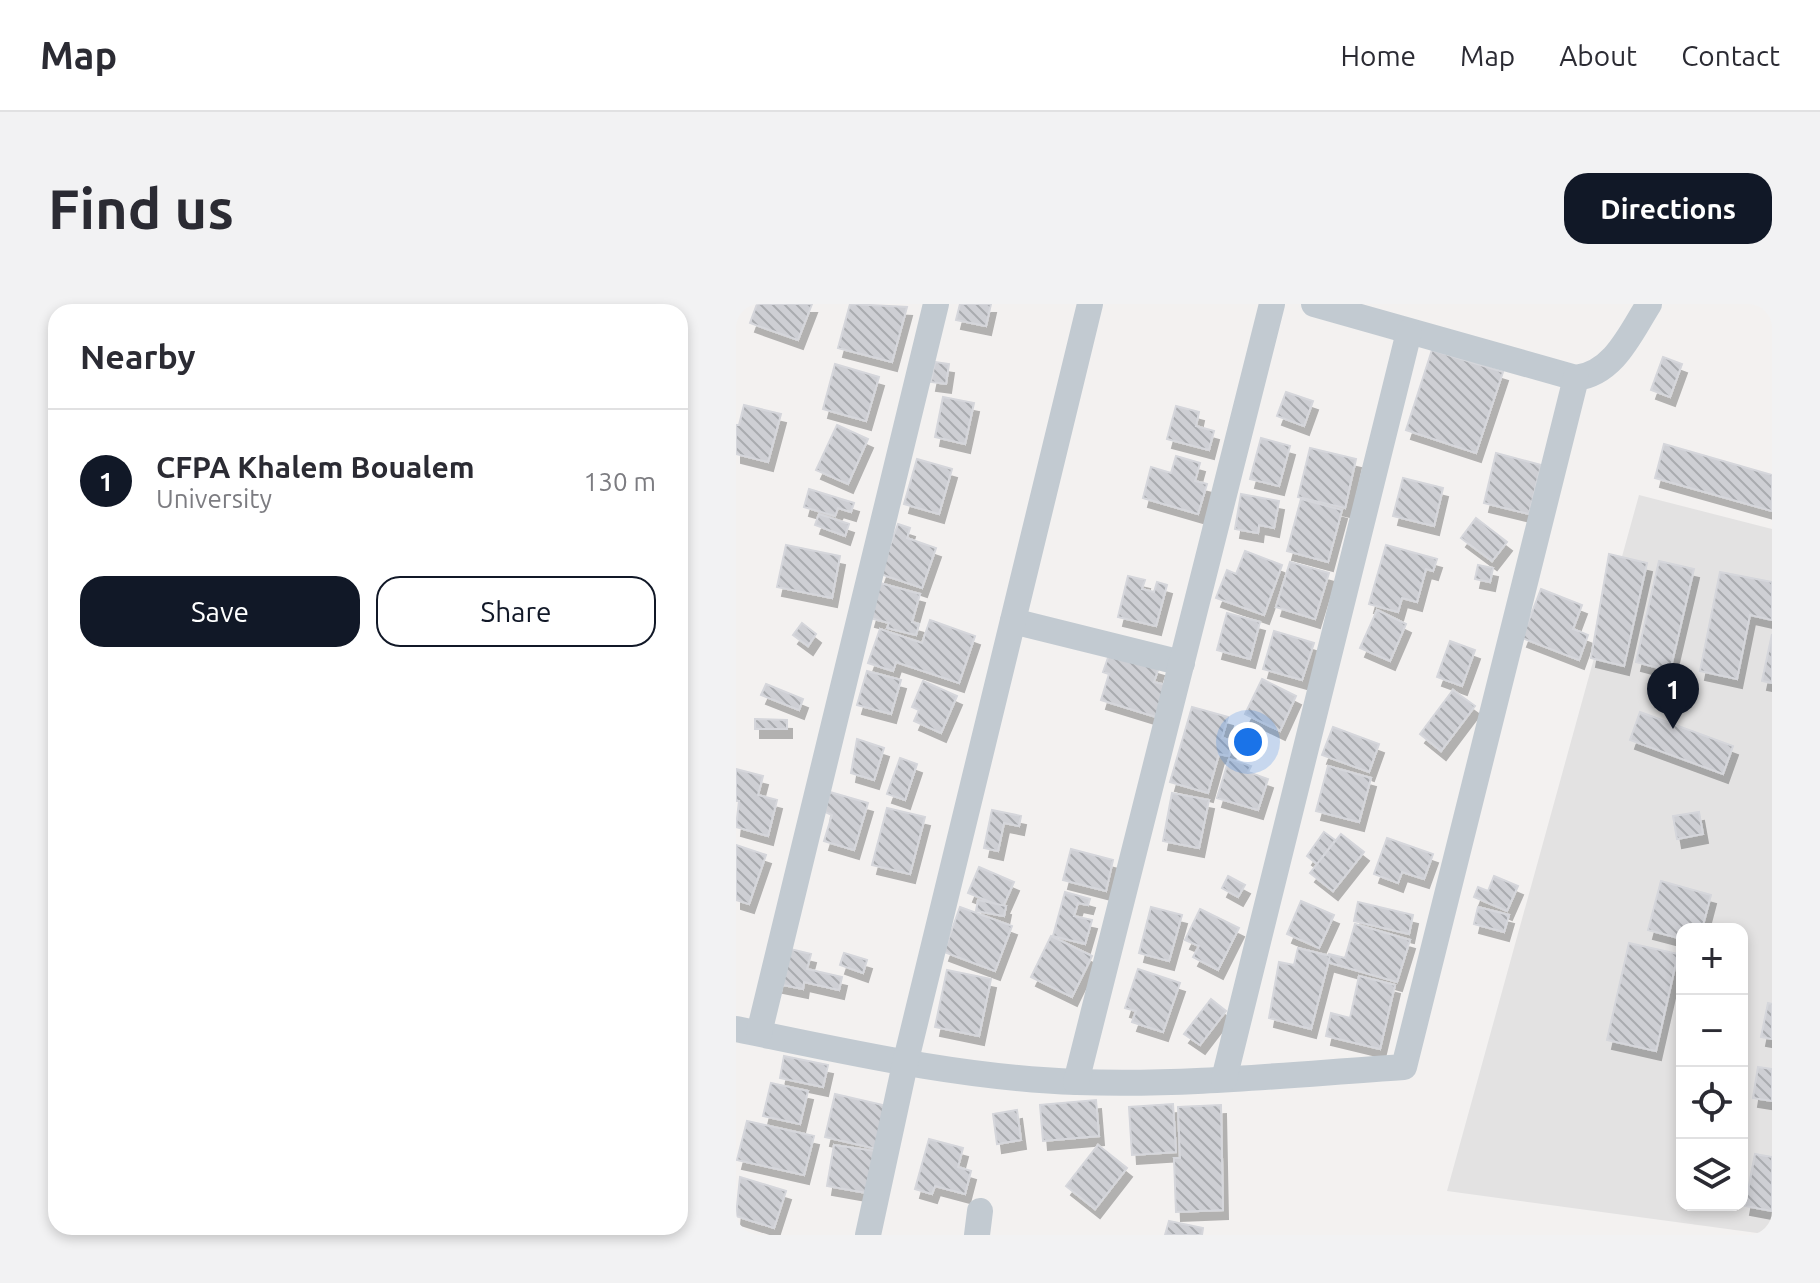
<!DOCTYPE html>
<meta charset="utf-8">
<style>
:root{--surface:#fff;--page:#f2f2f3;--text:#2b2b33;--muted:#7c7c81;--line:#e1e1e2;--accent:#111827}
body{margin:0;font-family:Ubuntu,sans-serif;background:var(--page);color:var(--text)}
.controls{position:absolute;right:24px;bottom:24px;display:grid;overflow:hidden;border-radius:16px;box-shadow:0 4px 12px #0003}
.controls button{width:72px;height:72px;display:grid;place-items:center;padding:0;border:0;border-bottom:2px solid var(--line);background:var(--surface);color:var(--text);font:40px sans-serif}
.you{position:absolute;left:512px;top:438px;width:28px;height:28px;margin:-20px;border:6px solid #fff;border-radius:50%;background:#1a73e8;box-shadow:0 0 0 12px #1a73e833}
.badge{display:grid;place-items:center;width:52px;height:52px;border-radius:50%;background:var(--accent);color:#fff;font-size:26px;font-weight:700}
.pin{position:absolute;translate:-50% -66px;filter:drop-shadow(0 2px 4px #0008)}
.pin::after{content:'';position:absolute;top:42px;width:28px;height:24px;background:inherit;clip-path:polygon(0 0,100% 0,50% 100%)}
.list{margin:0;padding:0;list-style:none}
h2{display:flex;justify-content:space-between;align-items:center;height:104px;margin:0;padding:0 32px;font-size:34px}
h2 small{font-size:26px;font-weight:400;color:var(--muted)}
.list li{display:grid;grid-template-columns:52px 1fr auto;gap:24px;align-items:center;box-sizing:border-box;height:144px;padding:0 32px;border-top:2px solid var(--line)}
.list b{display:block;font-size:30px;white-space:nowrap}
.list p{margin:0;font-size:26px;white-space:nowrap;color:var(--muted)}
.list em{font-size:26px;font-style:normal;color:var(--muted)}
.actions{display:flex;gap:16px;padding:24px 32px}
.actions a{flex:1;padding:18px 0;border:2px solid var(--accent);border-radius:24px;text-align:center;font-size:28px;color:var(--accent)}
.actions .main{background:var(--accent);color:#fff}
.icon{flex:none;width:44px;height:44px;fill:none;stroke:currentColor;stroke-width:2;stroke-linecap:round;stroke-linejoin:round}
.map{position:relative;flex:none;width:1036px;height:931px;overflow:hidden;border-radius:24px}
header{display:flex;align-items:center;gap:48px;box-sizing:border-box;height:112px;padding:0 40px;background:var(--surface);border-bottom:2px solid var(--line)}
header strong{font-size:38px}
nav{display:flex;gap:44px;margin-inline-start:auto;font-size:28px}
.intro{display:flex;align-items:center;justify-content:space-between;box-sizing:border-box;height:192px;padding:0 48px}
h1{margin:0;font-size:56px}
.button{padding:20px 36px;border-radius:24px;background:var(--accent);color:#fff;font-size:28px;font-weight:700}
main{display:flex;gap:48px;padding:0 48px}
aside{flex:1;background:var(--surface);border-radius:24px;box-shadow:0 4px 12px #0003}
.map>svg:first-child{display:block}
.education{fill:#e3e2e2;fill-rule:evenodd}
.building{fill:url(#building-back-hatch);stroke:#d5d6db;stroke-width:2;filter:url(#shadow)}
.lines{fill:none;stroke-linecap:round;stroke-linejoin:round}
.street{stroke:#c2cad1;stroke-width:26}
</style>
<header>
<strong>Map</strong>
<nav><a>Home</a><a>Map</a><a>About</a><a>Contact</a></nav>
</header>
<div class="intro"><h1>Find us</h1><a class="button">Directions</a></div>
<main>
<aside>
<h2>Nearby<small></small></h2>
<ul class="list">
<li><span class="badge">1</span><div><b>CFPA Khalem Boualem</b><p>University</p></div><em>130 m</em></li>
</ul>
<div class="actions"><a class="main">Save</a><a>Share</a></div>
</aside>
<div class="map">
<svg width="1036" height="931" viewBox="0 0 1036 931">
<defs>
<pattern id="building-back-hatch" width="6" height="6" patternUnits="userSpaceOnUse" patternTransform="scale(2)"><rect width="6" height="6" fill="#cecfd4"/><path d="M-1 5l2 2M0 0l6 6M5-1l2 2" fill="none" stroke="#a9abaf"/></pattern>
<filter id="shadow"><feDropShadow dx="5" dy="9" stdDeviation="0" flood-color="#0004"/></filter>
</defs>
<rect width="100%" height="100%" fill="#f3f1f0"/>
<!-- education -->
<path class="education" d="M903,191L1036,225V931L711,887ZM946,625H1006V901H946Z"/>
<!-- building -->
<g class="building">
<path d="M21,0H76L62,36L14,19Z"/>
<path d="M114,0L171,3L156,58L102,44Z"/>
<path d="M224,0H255L250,22L220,16Z"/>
<path d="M696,46L767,68L740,149L670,126Z"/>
<path d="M927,53L946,60L934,93L915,86Z"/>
<path d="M199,58L213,60L210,80L195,78Z"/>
<path d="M99,60L143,73L130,117L87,105Z"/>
<path d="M550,88L577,97L568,122L541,112Z"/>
<path d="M207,93L238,99L229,140L199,133Z"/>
<path d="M8,101L45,110L32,158L0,150V121H3Z"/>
<path d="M440,102L463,108L460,122L478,127L473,146L431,135Z"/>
<path d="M101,121L132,135L112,180L80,166Z"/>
<path d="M525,134L554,142L543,182L514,175Z"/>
<path d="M928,140L1036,171V207L919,174Z"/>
<path d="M574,144L620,155L609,204L562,193Z"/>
<path d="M760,149L805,161L793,210L748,199Z"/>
<path d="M440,152L464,159L459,177L471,180L462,210L407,194L415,163L435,169Z"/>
<path d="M181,155L216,165L203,210L168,200Z"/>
<path d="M667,174L707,184L698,222L657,212Z"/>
<path d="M73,185L118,199L115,208L102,204L99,212L68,203Z"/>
<path d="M505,190L543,197L538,224L523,221L522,229L499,225Z"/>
<path d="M565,195L606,206L592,258L551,247Z"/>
<path d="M83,210L113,220L109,232L79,221Z"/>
<path d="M740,214L771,238L756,257L725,234Z"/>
<path d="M162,220L174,224L171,234L200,244L186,284L144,270Z"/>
<path d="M50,241L104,252L96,294L41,283Z"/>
<path d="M650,241L701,255L697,267L690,265L681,298L666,294L662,308L633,300Z"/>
<path d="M509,247L546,261L528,311L480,294L491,266L500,270Z"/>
<path d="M873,250L911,259L888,362L855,354Z"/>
<path d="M923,257L958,265L934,367L900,358Z"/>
<path d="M554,258L593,269L579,315L540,303Z"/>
<path d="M742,261L757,264L754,278L739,275Z"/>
<path d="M984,268L1036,278V316L1014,311L1001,375L964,367Z"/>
<path d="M392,272L409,276L406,285L418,288L421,278L431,281L420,322L382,313Z"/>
<path d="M144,279L184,290L176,318L183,320L180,331L151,324L153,319L134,314Z"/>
<path d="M805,285L846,301L837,325L852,331L843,356L786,334Z"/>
<path d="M641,306L670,320L654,357L624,344Z"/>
<path d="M491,309L524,318L514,355L481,346Z"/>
<path d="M194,316L239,332L223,379L160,358L157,367L132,359L144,325L186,339Z"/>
<path d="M66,319L80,330L72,342L57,331Z"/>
<path d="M538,327L578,339L566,376L527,365Z"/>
<path d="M1036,330V379L1026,377Z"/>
<path d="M714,337L739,346L726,382L701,373Z"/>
<path d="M374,348L423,363L418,378L430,381L420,413L365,396L373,370L367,368Z"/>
<path d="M131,367L165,376L155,410L121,401Z"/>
<path d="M526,375L560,392L544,427L509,410Z"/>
<path d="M187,377L221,392L205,429L178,417L183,406L176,403Z"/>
<path d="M30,380L67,395L63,406L25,391Z"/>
<path d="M717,386L739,402L705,447L684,430Z"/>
<path d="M456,403L492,413L486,434L497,437L493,452L483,450L472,489L434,478Z"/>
<path d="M904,408L997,442L987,470L894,436Z"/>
<path d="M19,415L51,416V425H19Z"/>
<path d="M597,423L643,440L633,468L586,451Z"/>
<path d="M121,435L148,444L138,476L115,469Z"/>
<path d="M164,454L181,460L169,496L151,490Z"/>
<path d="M493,455L515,462L512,468L532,475L522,506L481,494Z"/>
<path d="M592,462L635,474L623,518L580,507Z"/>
<path d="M0,465L27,472L22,491L41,496L32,532L0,523L3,497H0Z"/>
<path d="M94,488L132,499L118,546L88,537L96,511L89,508Z"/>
<path d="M436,489L473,496L463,544L427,537Z"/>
<path d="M151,504L189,513L174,570L136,561Z"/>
<path d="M256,506L285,512L283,522L268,519L262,547L248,544Z"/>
<path d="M963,508L967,530L941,535L937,512Z"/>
<path d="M588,528L599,536L581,560L571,552Z"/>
<path d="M605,530L628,548L597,587L574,569Z"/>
<path d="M651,534L697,550L688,575L666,568L662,579L638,570Z"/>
<path d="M0,541L30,551L13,600L0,596Z"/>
<path d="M335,545L377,556L370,587L327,576Z"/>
<path d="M243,563L278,578L267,603L232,589Z"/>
<path d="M492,572L509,581L502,593L486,584Z"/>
<path d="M758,572L782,582L771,607L738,593L742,583L752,587Z"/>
<path d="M925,577L975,591L966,625H946V635L912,626Z"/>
<path d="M329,588L354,595L352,601L342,599L338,612L356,616L349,640L317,632Z"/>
<path d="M242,596L270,602L268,612L240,607Z"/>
<path d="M565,597L598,611L583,644L551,630Z"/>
<path d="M622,598L677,611L673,630L618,617Z"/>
<path d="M224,603L276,622L259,667L208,648Z"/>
<path d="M415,603L446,611L433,657L403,649Z"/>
<path d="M742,603L773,611L768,628L738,620Z"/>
<path d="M464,605L503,624L482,666L457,653L463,642L449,636Z"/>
<path d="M619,620L674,636L661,678L591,658L593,650L609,654Z"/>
<path d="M315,632L356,652L336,693L295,673Z"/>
<path d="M893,639L942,650L920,747L871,736Z"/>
<path d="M50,644L75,650L71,665L106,673L103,686L68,678L67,685L42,680Z"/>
<path d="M562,644L594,652L575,725L533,714L543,658L558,661Z"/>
<path d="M108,649L131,656L127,669L104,661Z"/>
<path d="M402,665L444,679L427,728L396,718L400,707L389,704Z"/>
<path d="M211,666L255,675L243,732L199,723Z"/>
<path d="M623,672L659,681L644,745L590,732L595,709L614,714Z"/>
<path d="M475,695L490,707L464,741L448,730Z"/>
<path d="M1032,699L1036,700V735L1025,733Z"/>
<path d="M48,752L92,761L87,783L44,774Z"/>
<path d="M1022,763L1036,765V797L1017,794Z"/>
<path d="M35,779L72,787L64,820L27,812Z"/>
<path d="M99,790L151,802L141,845L89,833Z"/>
<path d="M360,796L363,832L307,837L304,801Z"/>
<path d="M437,800L440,848L396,851L393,803Z"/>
<path d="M485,801L487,906L440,908L438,854H444L442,803Z"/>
<path d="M281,806L285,836L261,840L257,810Z"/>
<path d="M11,817L78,832L68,871L1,856Z"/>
<path d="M193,835L227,844L222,863L235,867L229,890L199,882L196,890L179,885Z"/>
<path d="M98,841L139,847L131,889L91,882Z"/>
<path d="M362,841L391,864L359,905L330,882Z"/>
<path d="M1019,850L1036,853V907L1009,902Z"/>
<path d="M4,873L50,887L38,924L0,912Z"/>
<path d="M433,917L467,924L466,931H429Z"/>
</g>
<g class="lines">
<!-- street -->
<g class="street">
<path d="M578,0L840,74C878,69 894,30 913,0"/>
<path d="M277,317L446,359"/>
<path d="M0,725C112,748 226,774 341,778C450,782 560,770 668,763L840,74"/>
<path d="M23,729L200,0"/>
<path d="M488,775L673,28"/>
<path d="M340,778L536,0"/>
<path d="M132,931L169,760L354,0"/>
<path d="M241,931L244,907"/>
</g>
</g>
</svg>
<div class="controls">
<button>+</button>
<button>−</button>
<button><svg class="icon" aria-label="locate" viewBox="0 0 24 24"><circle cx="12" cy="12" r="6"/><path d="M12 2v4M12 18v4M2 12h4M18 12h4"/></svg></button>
<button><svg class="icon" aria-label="layers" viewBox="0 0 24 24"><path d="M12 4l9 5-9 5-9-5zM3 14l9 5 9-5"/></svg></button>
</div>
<div class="you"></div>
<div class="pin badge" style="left:937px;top:425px">1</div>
</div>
</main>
